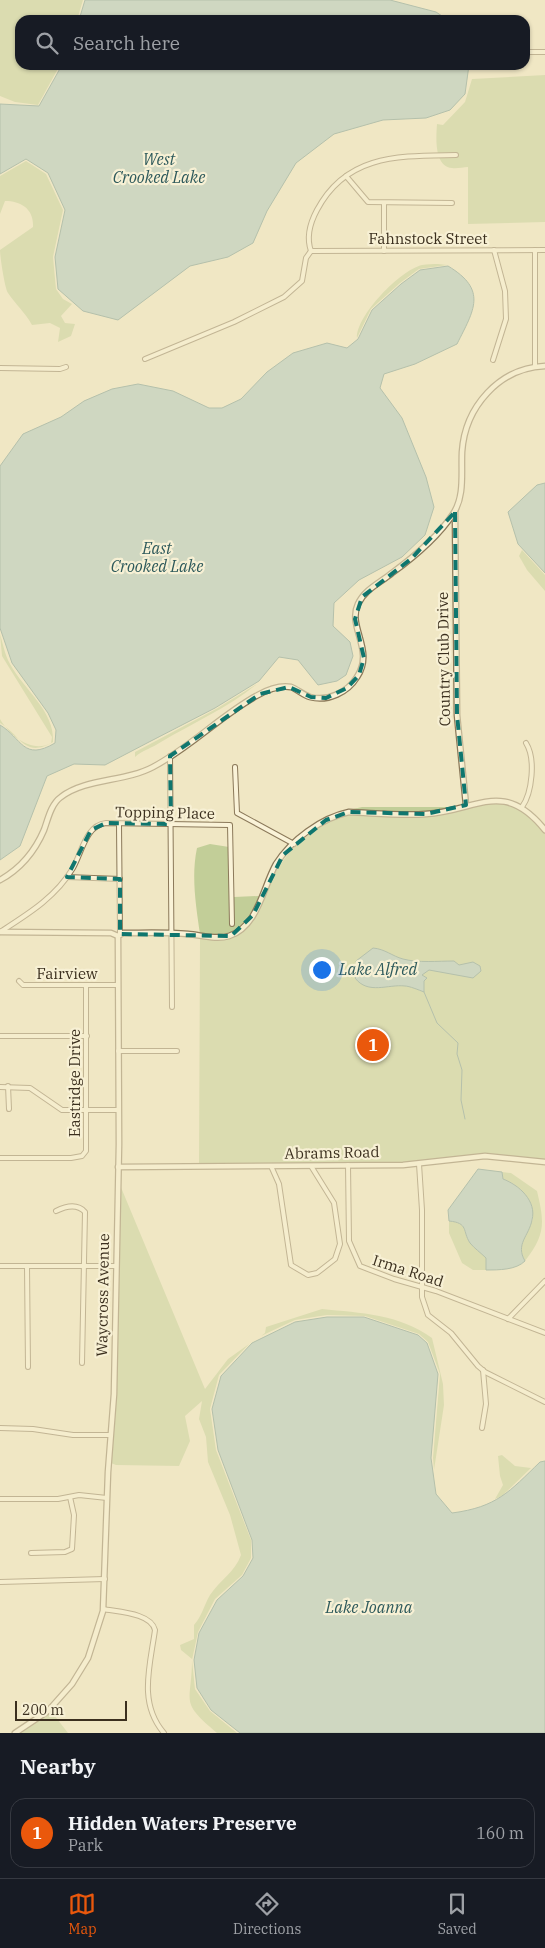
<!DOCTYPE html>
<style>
:root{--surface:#171b24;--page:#20242c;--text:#f1f3f6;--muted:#9ea1a6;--line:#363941;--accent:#ea580c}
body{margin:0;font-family:"IBM Plex Serif",serif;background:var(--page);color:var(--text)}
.scale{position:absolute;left:15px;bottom:12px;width:112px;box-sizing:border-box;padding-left:5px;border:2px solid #3b2f1e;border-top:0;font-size:14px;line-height:18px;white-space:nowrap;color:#3b2f1e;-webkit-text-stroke:4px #f7f0d4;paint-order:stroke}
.you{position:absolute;left:321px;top:969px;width:18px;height:18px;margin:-12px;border:4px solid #fff;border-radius:50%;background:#1a73e8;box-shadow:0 0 0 8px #1a73e833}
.badge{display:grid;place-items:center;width:32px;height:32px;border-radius:50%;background:var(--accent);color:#fff;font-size:16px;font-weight:700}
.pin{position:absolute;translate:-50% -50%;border:2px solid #fff;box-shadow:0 1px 5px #0006}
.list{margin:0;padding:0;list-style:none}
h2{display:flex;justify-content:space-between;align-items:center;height:65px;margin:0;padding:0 20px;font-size:21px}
h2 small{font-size:16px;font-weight:400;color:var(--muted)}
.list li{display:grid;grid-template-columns:32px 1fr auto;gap:15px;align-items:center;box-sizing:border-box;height:70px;margin:0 10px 10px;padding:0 10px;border:1px solid var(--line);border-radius:15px}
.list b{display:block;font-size:19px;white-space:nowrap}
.list p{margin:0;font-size:16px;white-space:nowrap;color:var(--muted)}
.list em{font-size:16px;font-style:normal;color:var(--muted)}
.icon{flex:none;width:28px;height:28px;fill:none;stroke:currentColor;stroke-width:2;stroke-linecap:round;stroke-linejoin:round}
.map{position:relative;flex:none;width:545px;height:1733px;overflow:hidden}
.search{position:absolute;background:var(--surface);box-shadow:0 1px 4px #0004;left:15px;right:15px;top:15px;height:55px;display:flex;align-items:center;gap:12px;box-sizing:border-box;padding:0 18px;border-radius:15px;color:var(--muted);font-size:19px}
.sheet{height:145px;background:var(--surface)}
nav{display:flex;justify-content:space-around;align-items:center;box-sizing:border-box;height:70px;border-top:1px solid var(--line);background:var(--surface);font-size:14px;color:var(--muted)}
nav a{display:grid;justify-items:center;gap:2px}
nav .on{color:var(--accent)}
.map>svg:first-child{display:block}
.green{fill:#c2ce98}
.water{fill:#a6c3bd;stroke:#6c918c}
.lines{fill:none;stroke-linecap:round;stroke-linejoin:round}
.stream{stroke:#6c918c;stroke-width:1}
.minor-casing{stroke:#8b795a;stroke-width:6}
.tertiary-casing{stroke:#8b795a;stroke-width:7}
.minor{stroke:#faf3d8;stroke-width:4}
.tertiary{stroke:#faf3d8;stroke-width:4.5}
.marked{fill:none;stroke:#0f766e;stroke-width:4;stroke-dasharray:10 6;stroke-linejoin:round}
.labels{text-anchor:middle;stroke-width:4.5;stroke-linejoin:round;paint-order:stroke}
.street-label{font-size:15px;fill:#3b2f1e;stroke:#f7f0d4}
.water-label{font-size:16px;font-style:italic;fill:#2d595b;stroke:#f7f0d4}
</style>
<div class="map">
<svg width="545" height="1733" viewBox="0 0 545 1733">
<rect width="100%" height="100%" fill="#f0e7c4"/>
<!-- green -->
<g class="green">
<path d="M0,0H83L77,20H20V65H60L38,105L15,102L0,96Z"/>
<path d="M545,75V222L468,224V167C463,167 457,169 452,168C434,166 436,138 437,124L443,125L465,102L472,79Z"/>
<path d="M26,161L46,174L63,210L53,257L56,289L63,299L72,304L61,316L65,323L75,324L71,336L58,342L60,328L50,323L32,325C24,311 16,305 8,293C5,289 0,257 0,250L33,227C34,209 21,201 5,201L0,214V176Z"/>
<path d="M438,264L447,265L419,269L400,283L371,309L357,338C356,316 400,270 422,265C427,264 433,264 438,264Z"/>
<path d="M522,550L545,575V591L527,570L519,556Z"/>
<path d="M0,634C3,644 5,655 10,664C24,690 55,711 53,742C24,759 21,735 0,723V719C9,735 32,754 51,743L52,737L2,656Z"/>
<path d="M257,684C228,708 193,723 161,742C152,748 143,750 135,757V752L216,709Z"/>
<path d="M504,803L524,811L545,833V1160L486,1155L403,1163L199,1165L200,938C220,940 234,941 248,925C272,878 292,827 349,814L426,816L483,804Z"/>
<path d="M362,807H451L425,813L349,810Z"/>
<path d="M210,844L229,847L231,888L234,897L259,896C246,929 235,937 200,934C196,906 191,876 197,848Z"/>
<path d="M502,1172L511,1173L537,1191C545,1224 545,1235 525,1261C516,1246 527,1233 533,1219C527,1200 524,1186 503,1179Z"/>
<path d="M120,1185L205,1389L228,1359L249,1344L219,1375L210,1409L216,1450L251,1540V1558L242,1575L215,1599L198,1632L192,1660L195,1689L210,1711L237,1733H217C178,1700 192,1704 192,1659L181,1650L180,1645L194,1639V1625C202,1616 204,1605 210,1595C220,1580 235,1572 241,1555L230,1515L208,1462L206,1437L199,1419L202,1401L185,1416L190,1441L179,1466L116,1465L111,1463L116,1394Z"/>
<path d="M449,1221C469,1223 462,1231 470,1243C474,1248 481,1253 486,1258V1270H473L462,1263L449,1233Z"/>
<path d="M322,1309C361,1313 399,1314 432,1338L443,1384L444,1405L434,1470L433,1458L440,1374L428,1342L419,1334L365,1316L327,1315L295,1320L261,1336L265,1333L266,1327Z"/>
<path d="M502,1455L515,1466L531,1468L502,1496L495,1499L503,1485L500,1476L498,1456Z"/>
<path d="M51,1711L68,1733H19Z"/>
</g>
<!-- water -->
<g class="water">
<path d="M85,0H390L436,12L448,20H79Z"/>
<path d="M62,65H469L465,94L450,110L426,118L383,120L334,134L296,163L267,211L253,243L228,257L190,266L118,320L83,311L58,289L55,257L65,210L48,173L26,159L0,174V104L39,106Z"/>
<path d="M448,266C488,290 474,310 457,344L415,364L384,374L380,388L402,418L426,477L434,507L425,535L402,557L359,580L334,603L333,626L350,642L353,656L346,675L337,681L318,685L298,660L279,657L259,681L215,708L149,742L105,765L74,764L47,776L20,846L0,860V725C22,738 23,762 55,743L56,730L48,713L12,663L0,628V466L23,434L61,417L84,401L112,389L138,384L173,391L209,408H222L241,399L267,372L293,353L327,343L347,348L358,339L372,310L401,284L420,270Z"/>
<path d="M545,483V573L518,544L508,512L537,485Z"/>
<path d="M373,948C385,949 392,956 403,959C418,963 438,961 454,961L459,965L473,962L480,966L481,971L473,978L429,970L422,975L427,978L424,981V992C419,990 409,986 405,986C388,984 368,995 355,978L358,972L356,961Z"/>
<path d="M478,1169L502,1172L503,1179C519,1185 537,1201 532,1220C529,1236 515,1244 525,1261C516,1270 499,1270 486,1270V1258C481,1253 474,1248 470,1243C462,1231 469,1223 449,1221L448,1210Z"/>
<path d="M327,1317H364L418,1335L427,1343L438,1374L431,1458L436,1494L452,1513C497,1507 509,1492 540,1462L545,1461V1733H240L211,1710L197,1688L194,1660L199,1633L217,1600L243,1576L253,1558L252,1540L218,1450L212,1409L221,1376L252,1343L295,1322Z"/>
</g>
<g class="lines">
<!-- stream -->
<path class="stream" d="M424,992L437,1023L458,1043L457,1054L462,1070L461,1100L465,1119"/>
<!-- minor casing -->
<g class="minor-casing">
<g id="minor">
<path d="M525,52H545"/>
<path d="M346,176L368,202L452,203"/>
<path d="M384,203V251"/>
<path d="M535,250V367"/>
<path d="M311,251L545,250"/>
<path d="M311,251C306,237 310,223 317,210C347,153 401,156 456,155"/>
<path d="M145,359L234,322L284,297L302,281L306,258L311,251"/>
<path d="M493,360L506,319L505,291L494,250"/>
<path d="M0,368L60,369L66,367"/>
<path d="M170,756L172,1007"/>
<path d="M235,767L237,813L294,844"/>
<path d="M522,807C532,793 536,759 526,743"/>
<path d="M119,824L120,934"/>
<path d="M67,877L120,879"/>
<path d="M0,932C28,914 56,897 73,868C82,852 86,825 106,823L230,825L232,924"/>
<path d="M19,981L23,985H118"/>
<path d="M0,1036H87"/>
<path d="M118,1051H177"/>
<path d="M8,1086L9,1109"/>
<path d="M0,1087L30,1088L62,1110H119"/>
<path d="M0,1158H71L82,1156L86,1151V985"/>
<path d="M419,1164L422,1210V1297L428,1315L451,1333L478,1366L485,1372L545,1402"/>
<path d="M348,1165L349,1241L360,1266L394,1279L436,1291L545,1333"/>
<path d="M271,1166L279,1184L291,1265L308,1275L317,1273L335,1259L340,1244L334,1203L311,1166"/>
<path d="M56,1211C66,1206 77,1203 85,1212L82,1363"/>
<path d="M0,1266H116"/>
<path d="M27,1266L28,1367"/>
<path d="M508,1319L545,1281"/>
<path d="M0,1428L33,1429L73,1435H111"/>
<path d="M482,1428L486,1404L483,1370"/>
<path d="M0,1499H58L79,1495L107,1498"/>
<path d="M31,1553L65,1552L72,1549L74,1515L70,1497"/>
<path d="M0,1582L105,1579"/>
<path d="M103,1609C118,1612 151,1613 155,1630C150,1666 138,1703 164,1733"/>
</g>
</g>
<!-- tertiary casing -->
<g class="tertiary-casing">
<g id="tertiary">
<path d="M455,512L457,715L466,805"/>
<path d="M0,880C20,869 35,851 44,830C48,819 51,804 61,797C86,778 125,782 153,767C191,747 221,715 258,695C267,690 280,685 291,687C297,689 303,695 310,697C328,702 348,692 357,677C375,650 347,627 358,604C365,589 380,583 392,573C414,557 438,537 453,514C465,496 461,473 462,452C465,407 499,368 545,366"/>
<path d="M0,932L111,933L118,936"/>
<path d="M118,1167L403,1165L485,1156L545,1162"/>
<path d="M15,1733L48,1711L72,1684L88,1658L103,1611L108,1472L114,1394L119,1144L118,936L123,933C144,933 166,932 188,934C201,935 216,940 229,936C258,927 263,887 276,864C291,840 321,818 349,812C374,813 401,816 426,814C477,811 503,778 545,830"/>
</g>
</g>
<!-- minor -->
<use href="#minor" class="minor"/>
<!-- tertiary -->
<use href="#tertiary" class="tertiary"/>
</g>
<!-- marked area -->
<path d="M0 0H545V1733H0ZM455,512L457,715L466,805L426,814L349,812L326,820L283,855L253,915L231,936L120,934V879L67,877L91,830L106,823L171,824L170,756L260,694L289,687L311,697L326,698L347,688L359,675L364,658L355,619L362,597L411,559Z" fill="#f0e7c4" fill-opacity=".55" fill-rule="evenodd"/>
<path class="marked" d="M455,512L457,715L466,805L426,814L349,812L326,820L283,855L253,915L231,936L120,934V879L67,877L91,830L106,823L171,824L170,756L260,694L289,687L311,697L326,698L347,688L359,675L364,658L355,619L362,597L411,559Z"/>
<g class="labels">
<!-- street labels -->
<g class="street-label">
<text x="428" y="244">Fahnstock Street</text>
<text transform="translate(444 659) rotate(-91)" y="5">Country Club Drive</text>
<text transform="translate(165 813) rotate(1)" y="5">Topping Place</text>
<text x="67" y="979">Fairview</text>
<text transform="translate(75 1083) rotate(-90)" y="5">Eastridge Drive</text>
<text transform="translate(332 1153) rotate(-1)" y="5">Abrams Road</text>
<text transform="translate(408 1271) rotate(18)" y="5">Irma Road</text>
<text transform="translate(103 1295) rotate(-89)" y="5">Waycross Avenue</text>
</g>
<!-- water labels -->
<g class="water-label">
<text x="159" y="165">West<tspan x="159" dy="18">Crooked Lake</tspan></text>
<text x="157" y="554">East<tspan x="157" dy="18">Crooked Lake</tspan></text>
<text x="378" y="975">Lake Alfred</text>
<text x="369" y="1613">Lake Joanna</text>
</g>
</g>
</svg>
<div class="scale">200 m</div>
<div class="you"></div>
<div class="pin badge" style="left:373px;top:1045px">1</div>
<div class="search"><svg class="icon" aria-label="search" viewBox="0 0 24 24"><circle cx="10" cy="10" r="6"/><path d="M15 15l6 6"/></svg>Search here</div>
</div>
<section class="sheet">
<h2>Nearby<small></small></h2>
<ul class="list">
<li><span class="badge">1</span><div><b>Hidden Waters Preserve</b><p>Park</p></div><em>160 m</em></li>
</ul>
</section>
<nav>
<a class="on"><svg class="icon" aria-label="map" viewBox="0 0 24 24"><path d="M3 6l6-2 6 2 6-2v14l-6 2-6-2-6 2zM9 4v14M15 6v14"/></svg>Map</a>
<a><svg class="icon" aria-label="directions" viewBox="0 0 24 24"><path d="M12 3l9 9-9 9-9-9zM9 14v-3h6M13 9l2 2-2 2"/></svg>Directions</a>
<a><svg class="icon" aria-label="saved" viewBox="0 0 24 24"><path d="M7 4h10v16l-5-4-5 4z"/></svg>Saved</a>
</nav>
